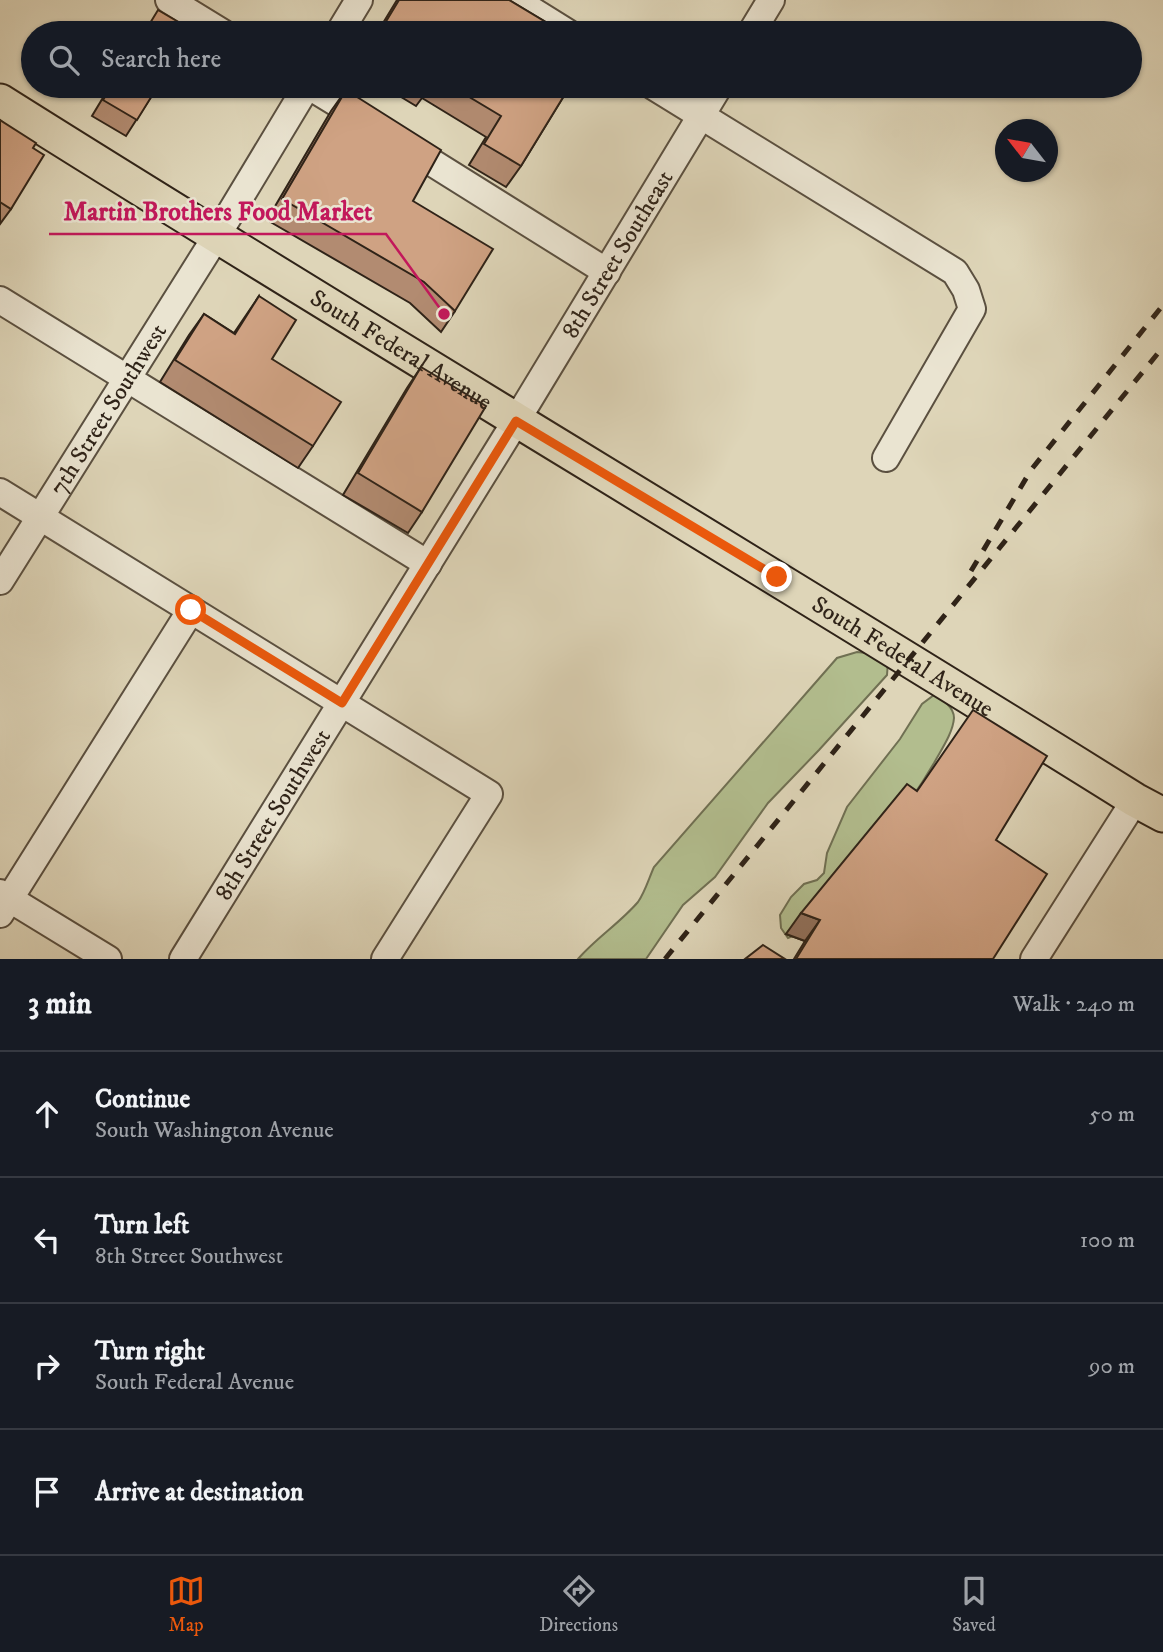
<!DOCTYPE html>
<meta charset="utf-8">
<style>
:root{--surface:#171b24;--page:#242831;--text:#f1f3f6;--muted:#9ea1a6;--line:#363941;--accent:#ea580c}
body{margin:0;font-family:"IM FELL DW Pica",serif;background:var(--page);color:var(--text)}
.compass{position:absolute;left:995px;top:119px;width:63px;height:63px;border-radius:50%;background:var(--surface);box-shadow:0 2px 5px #0004;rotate:301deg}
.stop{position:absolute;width:21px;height:21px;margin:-16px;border:5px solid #ea580c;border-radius:50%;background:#fff}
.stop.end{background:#ea580c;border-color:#fff;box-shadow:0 2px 7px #0008}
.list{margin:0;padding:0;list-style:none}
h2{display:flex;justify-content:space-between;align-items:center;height:91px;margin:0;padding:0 28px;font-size:30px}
h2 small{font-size:23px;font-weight:400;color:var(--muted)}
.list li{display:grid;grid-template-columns:46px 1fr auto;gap:21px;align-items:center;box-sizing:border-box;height:126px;padding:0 28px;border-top:2px solid var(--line)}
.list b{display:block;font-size:26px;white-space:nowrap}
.list p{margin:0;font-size:23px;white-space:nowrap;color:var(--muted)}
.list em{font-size:23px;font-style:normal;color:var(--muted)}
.icon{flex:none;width:38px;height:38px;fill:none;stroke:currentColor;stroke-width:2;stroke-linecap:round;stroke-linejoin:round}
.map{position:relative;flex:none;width:1163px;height:959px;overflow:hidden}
.search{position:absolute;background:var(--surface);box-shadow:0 2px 5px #0004;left:21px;right:21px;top:21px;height:77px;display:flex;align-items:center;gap:18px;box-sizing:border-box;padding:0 24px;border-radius:38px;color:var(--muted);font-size:26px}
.sheet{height:595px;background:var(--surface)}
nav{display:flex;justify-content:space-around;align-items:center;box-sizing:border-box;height:98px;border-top:2px solid var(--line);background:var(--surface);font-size:19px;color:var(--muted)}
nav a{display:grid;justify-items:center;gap:4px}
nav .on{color:var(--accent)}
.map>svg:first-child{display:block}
.green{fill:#b2bd8e;stroke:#707053;stroke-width:2}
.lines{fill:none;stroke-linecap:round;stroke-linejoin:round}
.minor-casing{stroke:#5b5040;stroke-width:30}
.major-casing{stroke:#2f2318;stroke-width:37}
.minor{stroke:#eae4d1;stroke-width:26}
.major{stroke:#ded5b8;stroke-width:33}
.rail{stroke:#2f2318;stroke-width:5;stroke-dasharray:12 12;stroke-linecap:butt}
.wall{fill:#b28b71;stroke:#2f2318;stroke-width:2}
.shaded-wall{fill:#91715c;stroke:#2f2318;stroke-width:2}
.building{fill:#cfa283;stroke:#2f2318;stroke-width:2}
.route{stroke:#ea580c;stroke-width:9}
.labels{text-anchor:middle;stroke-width:5;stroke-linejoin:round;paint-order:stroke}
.street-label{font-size:24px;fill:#2f2318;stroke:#eae4d1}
.leader{fill:none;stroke:#c2185b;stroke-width:2.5}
.callout-dot{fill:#c2185b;stroke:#eae4d1;stroke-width:2.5}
.callout-label{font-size:26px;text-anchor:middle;font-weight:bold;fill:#c2185b;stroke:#eae4d1;stroke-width:5;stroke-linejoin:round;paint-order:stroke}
</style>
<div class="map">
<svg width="1163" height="959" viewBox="0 0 1163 959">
<rect width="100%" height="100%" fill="#ded5b8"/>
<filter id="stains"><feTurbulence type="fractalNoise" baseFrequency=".00286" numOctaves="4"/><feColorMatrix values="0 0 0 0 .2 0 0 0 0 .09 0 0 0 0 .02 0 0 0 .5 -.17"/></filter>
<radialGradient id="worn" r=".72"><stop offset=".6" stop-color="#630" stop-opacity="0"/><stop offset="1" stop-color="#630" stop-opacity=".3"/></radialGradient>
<!-- green -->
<g class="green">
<path d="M857,652L875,654L888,661L887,675L819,750L768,803L715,877L683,905L646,959H578C596,938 620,923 638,902C645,892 649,878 654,867L837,658Z"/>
<path d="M934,695C943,700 954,707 954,718C953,733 941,750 934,763C897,827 845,880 796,935L788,938L781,928L780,915L791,897L804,884L817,880L824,873L827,853L847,807L900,739L922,704Z"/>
</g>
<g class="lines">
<!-- minor casing -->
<g class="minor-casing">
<g id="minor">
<path d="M169,0L223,33"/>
<path d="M515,0L568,33"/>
<path d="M339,33L359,0"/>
<path d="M751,33L771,0"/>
<path d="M309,86L368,122"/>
<path d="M653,86L955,272L966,290L972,309L886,458"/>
<path d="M404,145L607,272"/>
<path d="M0,300L428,564"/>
<path d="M0,492L489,794L385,959"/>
<path id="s1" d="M0,581L216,237L307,86"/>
<path d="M0,893L108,959"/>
<path d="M0,914L191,610"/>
<path id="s2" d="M183,959L516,421L719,86"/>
<path d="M1034,959L1135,800"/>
</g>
</g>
<!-- major casing -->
<g class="major-casing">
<g id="major">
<path id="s3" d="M0,101C376,338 758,564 1135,800L1163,815"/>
</g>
</g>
<!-- minor -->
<use href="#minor" class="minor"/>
<!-- major -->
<use href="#major" class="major"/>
<!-- rail -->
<g class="rail">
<path d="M971,571L1031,470L1163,305"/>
<path d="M665,959L1163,347"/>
</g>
</g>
<!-- wall -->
<g class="wall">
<path d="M397,0H509L564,33H377Z"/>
<path d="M110,86H158L126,136L92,116Z"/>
<path d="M383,86H570L521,166L506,187L469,165L486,137L422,98L416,106Z"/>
<path d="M346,90L413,201L455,311L441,332L410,303L267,220L331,111Z"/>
<path d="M0,120L33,148L11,209L0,224Z"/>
<path d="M259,296L272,359L313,446L298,468L160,382L189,335L204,314L234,333Z"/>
<path d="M421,367L422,512L408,533L343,495L407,388Z"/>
<path d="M917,791L996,840L993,959H794L805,941L786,934Z"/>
</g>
<!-- shaded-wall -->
<path class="shaded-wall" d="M801,913L820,920L805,941L786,934Z"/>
<!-- building -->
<g class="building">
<path d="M399,0H509L564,33H379Z"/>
<path d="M158,10L192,30L190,33H144Z"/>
<path d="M112,86H158L137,120L103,100Z"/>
<path d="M451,86H570L521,166L484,144L501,116Z"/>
<path d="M346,90L441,150L413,201L493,249L455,311L424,282L282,199Z"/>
<path d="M0,120L36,143L33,148L44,155L11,209L0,202Z"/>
<path d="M259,296L296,320L272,359L341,402L313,446L175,360L204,314L235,334Z"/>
<path d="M421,367L486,406L422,512L358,473Z"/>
<path d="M973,710L1047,756L996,840L1047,874L993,959H796L820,920L801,913L907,784L917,791Z"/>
<path d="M763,945L785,959H745Z"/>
</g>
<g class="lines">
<!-- route -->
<path class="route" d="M191,610L342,703L516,421L777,577"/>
</g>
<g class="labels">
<!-- street labels -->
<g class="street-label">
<text dy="8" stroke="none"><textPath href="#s2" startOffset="828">8th Street Southeast</textPath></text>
<text dy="8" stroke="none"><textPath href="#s3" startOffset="472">South Federal Avenue</textPath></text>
<text dy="8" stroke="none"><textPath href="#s1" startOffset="203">7th Street Southwest</textPath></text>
<text dy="8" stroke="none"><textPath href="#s3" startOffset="1060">South Federal Avenue</textPath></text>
<text dy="8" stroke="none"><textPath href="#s2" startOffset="170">8th Street Southwest</textPath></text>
</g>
</g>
<!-- callouts -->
<path class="leader" d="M444 314L386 234H49"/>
<circle class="callout-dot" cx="444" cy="314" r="7"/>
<g class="callout-label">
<text x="218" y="220">Martin Brothers Food Market</text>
</g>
<rect width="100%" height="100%" filter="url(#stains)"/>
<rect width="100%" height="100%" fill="url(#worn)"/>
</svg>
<svg class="compass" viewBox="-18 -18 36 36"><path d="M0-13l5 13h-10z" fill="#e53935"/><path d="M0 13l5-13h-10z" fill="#9ea1a6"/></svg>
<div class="stop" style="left:191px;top:610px"></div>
<div class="stop end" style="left:777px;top:577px"></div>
<div class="search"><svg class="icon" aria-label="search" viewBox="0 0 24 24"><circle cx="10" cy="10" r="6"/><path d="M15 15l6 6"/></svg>Search here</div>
</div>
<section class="sheet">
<h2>3 min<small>Walk · 240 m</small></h2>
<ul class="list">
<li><svg class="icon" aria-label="ahead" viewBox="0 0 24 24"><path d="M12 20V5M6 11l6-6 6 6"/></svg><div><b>Continue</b><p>South Washington Avenue</p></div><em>50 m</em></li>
<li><svg class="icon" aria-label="left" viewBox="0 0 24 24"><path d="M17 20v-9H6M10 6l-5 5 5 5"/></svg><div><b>Turn left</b><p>8th Street Southwest</p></div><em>100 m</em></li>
<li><svg class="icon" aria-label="right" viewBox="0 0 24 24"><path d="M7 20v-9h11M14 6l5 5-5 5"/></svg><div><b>Turn right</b><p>South Federal Avenue</p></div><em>90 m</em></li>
<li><svg class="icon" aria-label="arrive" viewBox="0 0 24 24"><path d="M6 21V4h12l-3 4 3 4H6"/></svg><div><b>Arrive at destination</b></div></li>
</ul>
</section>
<nav>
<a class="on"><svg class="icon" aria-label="map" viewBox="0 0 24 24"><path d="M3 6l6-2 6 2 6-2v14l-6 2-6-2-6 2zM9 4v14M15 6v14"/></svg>Map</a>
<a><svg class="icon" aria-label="directions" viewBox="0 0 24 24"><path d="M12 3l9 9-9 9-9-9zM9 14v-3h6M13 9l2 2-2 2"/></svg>Directions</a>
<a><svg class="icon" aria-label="saved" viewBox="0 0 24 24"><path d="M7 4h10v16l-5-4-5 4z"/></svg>Saved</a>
</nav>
